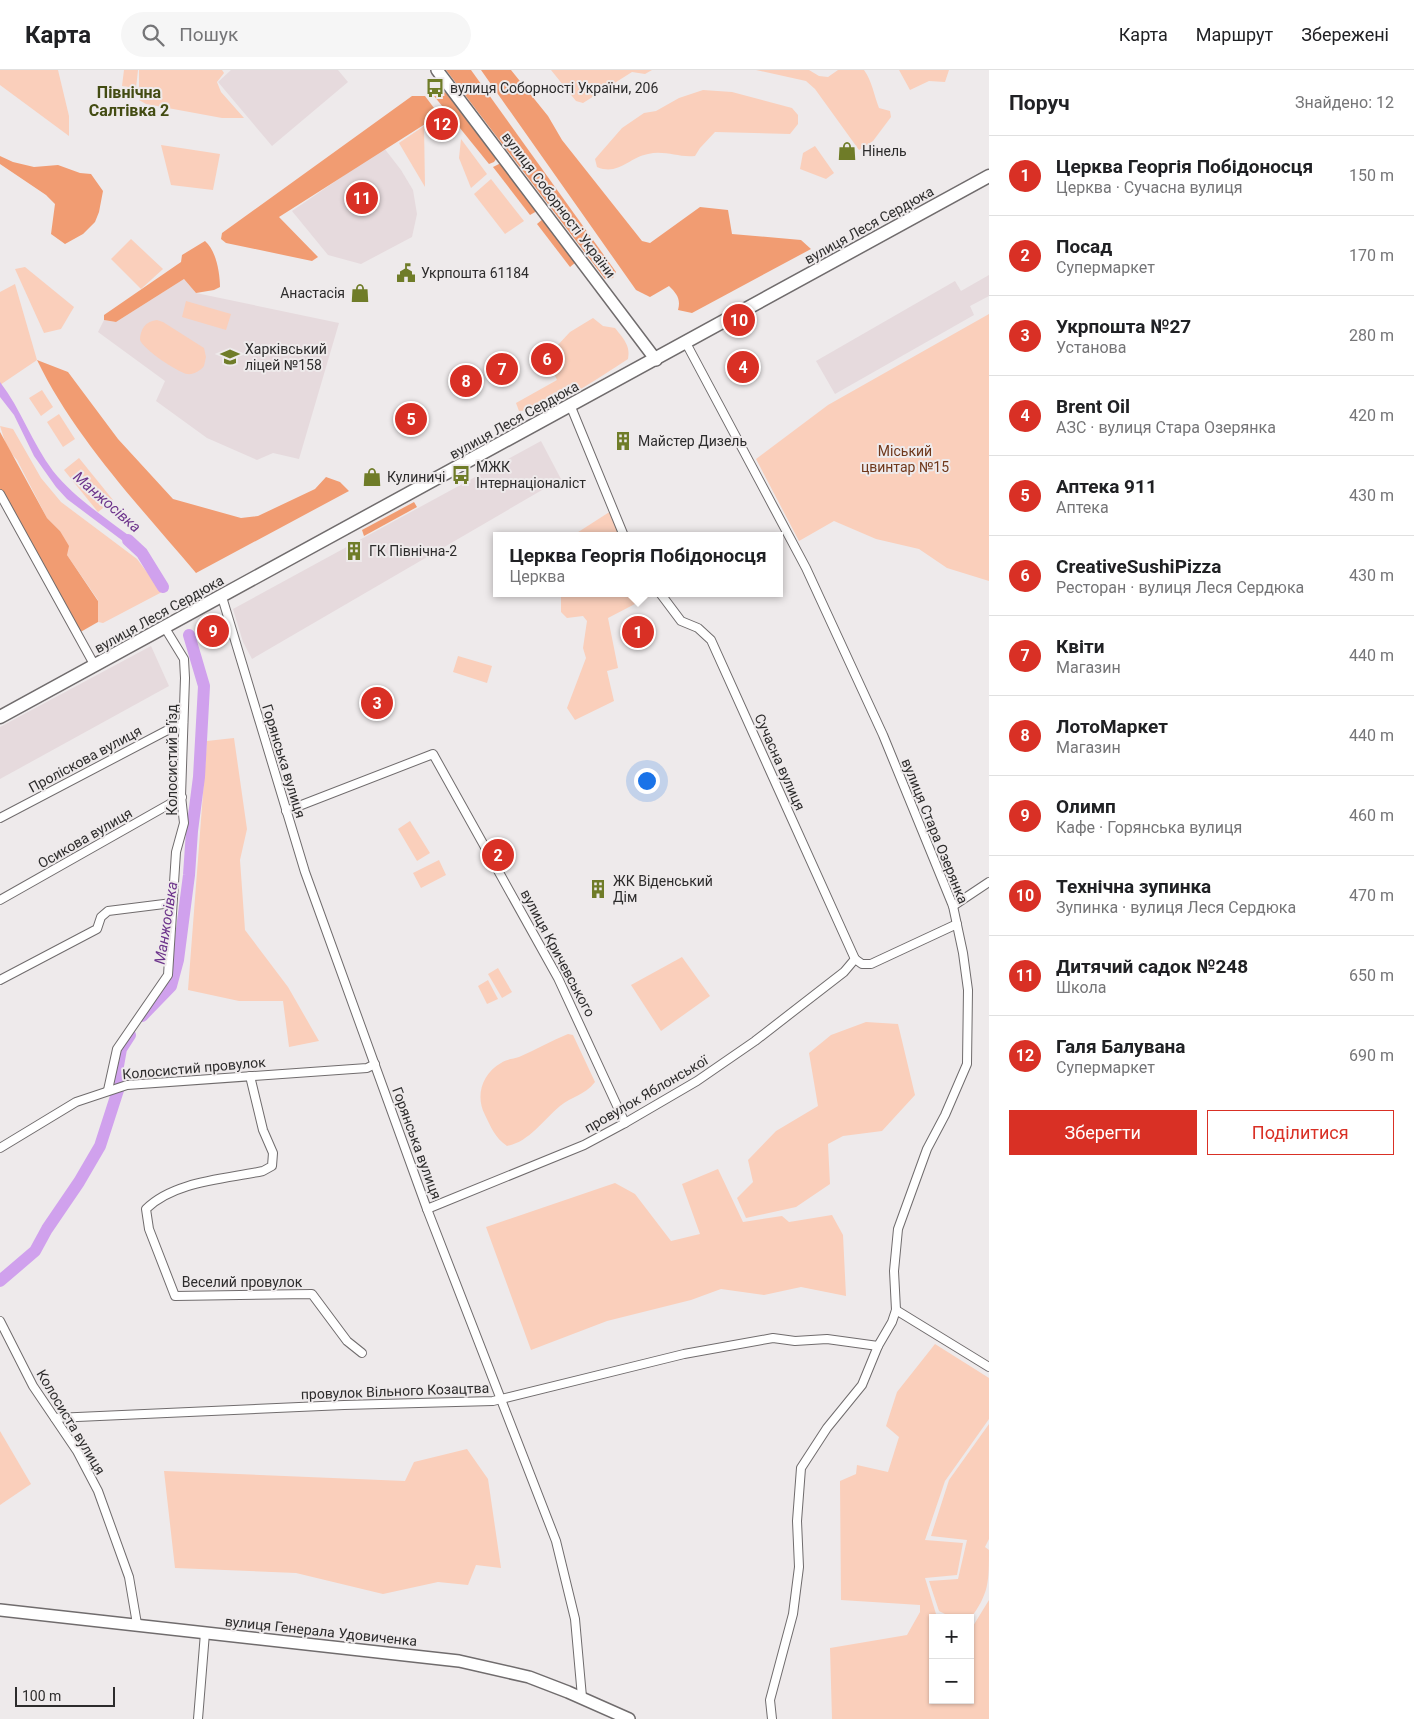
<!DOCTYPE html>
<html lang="uk">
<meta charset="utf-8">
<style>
:root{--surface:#fff;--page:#f6f6f6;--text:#202124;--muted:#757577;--line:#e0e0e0;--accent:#d93025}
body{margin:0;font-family:Roboto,sans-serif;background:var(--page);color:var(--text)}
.controls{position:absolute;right:15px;bottom:15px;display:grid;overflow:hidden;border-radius:0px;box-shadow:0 1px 4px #0004}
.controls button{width:45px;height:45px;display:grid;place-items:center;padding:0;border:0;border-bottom:1px solid var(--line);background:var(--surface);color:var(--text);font:25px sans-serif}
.scale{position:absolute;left:15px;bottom:12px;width:100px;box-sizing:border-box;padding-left:5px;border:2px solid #2d2c2c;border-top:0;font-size:14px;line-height:18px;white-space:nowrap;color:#2d2c2c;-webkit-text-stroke:4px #eeeaeb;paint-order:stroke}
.you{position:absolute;left:646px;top:710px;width:18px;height:18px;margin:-12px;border:4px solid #fff;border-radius:50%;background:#1a73e8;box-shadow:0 0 0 8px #1a73e833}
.badge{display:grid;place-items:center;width:32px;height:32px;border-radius:50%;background:var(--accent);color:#fff;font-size:16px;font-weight:700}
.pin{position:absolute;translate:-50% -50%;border:2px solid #fff;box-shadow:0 1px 5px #0006}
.popup{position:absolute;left:493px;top:462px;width:290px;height:65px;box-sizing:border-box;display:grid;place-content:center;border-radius:0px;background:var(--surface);filter:drop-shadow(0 1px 4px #0005);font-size:16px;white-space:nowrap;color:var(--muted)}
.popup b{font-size:19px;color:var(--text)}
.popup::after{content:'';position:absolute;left:50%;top:100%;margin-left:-10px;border:10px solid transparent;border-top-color:var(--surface)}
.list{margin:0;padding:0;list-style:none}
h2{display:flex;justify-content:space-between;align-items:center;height:65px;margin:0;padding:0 20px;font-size:21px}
h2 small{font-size:16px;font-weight:400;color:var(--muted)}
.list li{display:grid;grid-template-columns:32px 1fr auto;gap:15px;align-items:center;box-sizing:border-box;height:80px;padding:0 20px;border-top:1px solid var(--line)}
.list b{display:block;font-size:19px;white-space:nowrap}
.list p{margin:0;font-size:16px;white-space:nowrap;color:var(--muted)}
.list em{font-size:16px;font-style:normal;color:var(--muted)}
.actions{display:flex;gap:10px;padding:15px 20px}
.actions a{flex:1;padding:11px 0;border:1px solid var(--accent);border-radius:0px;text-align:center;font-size:18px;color:var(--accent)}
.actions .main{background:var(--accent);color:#fff}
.icon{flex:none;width:28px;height:28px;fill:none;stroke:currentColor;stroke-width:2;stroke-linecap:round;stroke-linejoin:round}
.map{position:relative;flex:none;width:989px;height:1649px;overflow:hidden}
header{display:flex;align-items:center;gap:30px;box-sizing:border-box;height:70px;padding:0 25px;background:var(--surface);border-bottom:1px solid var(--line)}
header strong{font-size:24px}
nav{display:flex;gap:28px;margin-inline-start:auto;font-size:18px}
.search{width:350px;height:45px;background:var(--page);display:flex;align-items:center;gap:12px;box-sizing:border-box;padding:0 18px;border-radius:28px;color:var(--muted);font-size:19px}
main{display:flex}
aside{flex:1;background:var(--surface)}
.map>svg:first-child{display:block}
.built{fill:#e6dadd}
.green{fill:#facfbb}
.forest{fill:#f19c72}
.water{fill:#d0a1ed}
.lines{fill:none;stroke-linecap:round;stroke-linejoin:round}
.river{stroke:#d0a1ed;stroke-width:12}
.street-casing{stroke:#706c6d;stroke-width:10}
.secondary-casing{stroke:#706c6d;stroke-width:14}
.primary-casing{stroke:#706c6d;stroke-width:15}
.street{stroke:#fff;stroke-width:8}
.secondary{stroke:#fff;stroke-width:11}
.primary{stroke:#fff;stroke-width:12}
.labels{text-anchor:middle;stroke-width:4;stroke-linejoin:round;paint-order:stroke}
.poi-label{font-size:14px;fill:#2d2c2c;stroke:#eeeaeb;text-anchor:start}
.street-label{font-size:14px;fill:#2d2c2c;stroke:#eeeaeb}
.park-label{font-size:14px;fill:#6f381b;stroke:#eeeaeb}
.water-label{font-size:15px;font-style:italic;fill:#6c338b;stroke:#eeeaeb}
.quarter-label{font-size:16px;font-weight:bold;fill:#434c12;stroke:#eeeaeb}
</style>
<header>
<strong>Карта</strong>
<div class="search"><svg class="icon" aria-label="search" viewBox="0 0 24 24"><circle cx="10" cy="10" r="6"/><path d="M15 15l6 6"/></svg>Пошук</div>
<nav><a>Карта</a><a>Маршрут</a><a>Збережені</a></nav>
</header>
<main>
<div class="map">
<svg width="989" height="1649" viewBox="0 0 989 1649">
<rect width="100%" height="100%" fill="#eeeaeb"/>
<!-- built -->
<g class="built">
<path d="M231,0H338L348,12L272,76L218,12Z"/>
<path d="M384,78L401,100L413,120L417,144L412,167L361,194L328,185L292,141Z"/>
<path d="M989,205V226L970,236L974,245L835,324L816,291L955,211L961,221Z"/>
<path d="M184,209L196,223L339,253L299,389L273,383L257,390L207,368L156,331L165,311L98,262L104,250L116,252Z"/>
<path d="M541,371L561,409L252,589L243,572L233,539Z"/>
<path d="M151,576L169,616L0,709V657Z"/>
</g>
<!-- green -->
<g class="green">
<path d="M0,0H58L69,46V66L0,15Z"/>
<path d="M124,0H138L136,18L122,16Z"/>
<path d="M139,0H222L224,3L217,12L221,22L244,48H222L146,34L139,30Z"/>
<path d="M551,0H652L645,4L632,2L583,33L576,31Z"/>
<path d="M756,0H809L819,6L828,7L838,0H864C872,11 874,25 879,38L890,41L891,47L873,71L859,80L815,19L806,11Z"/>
<path d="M899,0H949L945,12L929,11L910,20Z"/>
<path d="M703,20L732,22L792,38L798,45V54L790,64L715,62L700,78L695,86C679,88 665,80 648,84C628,88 618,106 597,97L595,89L622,58L644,43L656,41L679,28Z"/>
<path d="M424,56L425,117L399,73Z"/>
<path d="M461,69L487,104L471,118L459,88Z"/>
<path d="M161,75L220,84L213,120L171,115Z"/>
<path d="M815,76L834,103L826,109L800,99L803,83Z"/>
<path d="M491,109L524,151L505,164L474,124Z"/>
<path d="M131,169L163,199L141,219L111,189Z"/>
<path d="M25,197L74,237L61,259L44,263L15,199Z"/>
<path d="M15,214L37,290L0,315V222Z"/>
<path d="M186,231L231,244L226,260L182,247Z"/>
<path d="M989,244V511L947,498L919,479L876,469L834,451L799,471L756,389L828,335Z"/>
<path d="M593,248L603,256L615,258C623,268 631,276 628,289C598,308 555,340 519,341L516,333L557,310L552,299L561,290L556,277L570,262Z"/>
<path d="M157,250L163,252L204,278L206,287L204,296C200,301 193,305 187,304C177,302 143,279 140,270C140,259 146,251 157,250Z"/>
<path d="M42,320L53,337L41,346L29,328Z"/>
<path d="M59,344L75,369L63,377L47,352Z"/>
<path d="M0,356L13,359L41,408L61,432L137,489L162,522L103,553L98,552V530L67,485L60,461L47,448L17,390L7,378Z"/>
<path d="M79,388L113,430L98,442L64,400Z"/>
<path d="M611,441L621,466H572Z"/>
<path d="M561,523H656L608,548L618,598L607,601L614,631L575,650L567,638L586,588L583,578L587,551L583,546L567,548L561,542Z"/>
<path d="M458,586L492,596L487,613L453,602Z"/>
<path d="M234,668L247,759L240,790L245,860L288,917L319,971L289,977L283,931H239L188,920L207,671Z"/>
<path d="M410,751L430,783L417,791L398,759Z"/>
<path d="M439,790L446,805L421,818L413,803Z"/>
<path d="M682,887L710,926L661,961L631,915Z"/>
<path d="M498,898L512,922L502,928L488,904Z"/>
<path d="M488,910L498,929L487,934L478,916Z"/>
<path d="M866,952L898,954L915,1025L882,1061L843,1066L828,1074L830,1114L796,1137L746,1148L737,1128L753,1112L748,1090L776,1061L818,1036L809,983L831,965Z"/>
<path d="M568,964L573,965L595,1012C584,1026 572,1026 560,1036C543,1050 529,1072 507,1076C495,1068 491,1057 485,1045C475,1026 482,1004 501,993C506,989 513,989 519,987C535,980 551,971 568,964Z"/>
<path d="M718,1099L743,1152L782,1146L789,1152L832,1145L843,1165L846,1226L801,1217L764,1225L721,1219L691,1230L607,1251L531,1280L486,1157L615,1113L635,1124L671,1171L700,1164L682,1114Z"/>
<path d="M935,1274L989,1308V1349L945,1411L925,1470L963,1473L957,1505L925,1508L936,1544L943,1548H933V1630H970V1561L989,1530V1649H832L830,1578L907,1565L920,1542V1535L841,1530L840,1411L856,1404L857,1395L888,1402L899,1367L886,1356L897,1322Z"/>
<path d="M989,1354V1469L985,1477L989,1480C989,1512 989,1524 970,1549L953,1548L939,1541L929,1511L958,1509L967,1470L931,1466L949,1410Z"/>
<path d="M0,1361L31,1414L0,1435Z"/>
<path d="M467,1379L488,1409L501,1498L476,1495L468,1515L438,1512L383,1524L296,1503L175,1498L164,1401L405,1411L414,1392Z"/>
</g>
<!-- forest -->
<g class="forest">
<path d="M446,0H471L616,202L613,208L605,209Z"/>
<path d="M481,0H511L548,46L562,70L642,171L650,173L700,137L728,140L732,164L801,170L811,179L692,243L678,240C681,229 677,224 669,216L650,227L636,220Z"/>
<path d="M441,20L447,24L496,89L494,92L489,94L434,26Z"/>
<path d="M412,26H425L437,42L433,49L279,147L318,187L312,191L226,173L221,169L222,163Z"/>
<path d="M0,86L13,92L34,97L58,95L80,103L91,104L103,121L99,142L95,152L83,164L65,174L51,164L55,134L46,125L0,94Z"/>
<path d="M501,93L537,141L530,145L493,97Z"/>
<path d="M544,148L576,192L570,197L537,154Z"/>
<path d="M205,171C216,180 220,203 220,217L214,220L196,223L184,209L116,252L104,250V245L181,192L182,185Z"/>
<path d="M37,290L68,302L118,369L173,429L241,448L258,446L315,419L326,407L340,412L349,421L196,503C141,438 74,367 37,290Z"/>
<path d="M0,362L47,448L60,461L69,476L67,485L98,531V552L77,564L0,424Z"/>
<path d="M414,432L417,437L364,466L362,460Z"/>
</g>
<!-- water -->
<path class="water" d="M0,312C21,339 32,373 53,401C77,431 111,451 141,475L139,483L67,429L56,417L34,386L14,345L0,327Z"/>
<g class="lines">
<!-- river -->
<g class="river">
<path d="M128,470L142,483L163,517"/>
<path d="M142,946L171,916L178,890L189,805L192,761L199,707L204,616L189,565"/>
<path d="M0,1211L35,1181L47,1159L79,1112L100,1076L120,1014L116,1007L121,979L130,965"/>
</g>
<!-- street casing -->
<g class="street-casing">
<g id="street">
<path d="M686,273L806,498L883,665L953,836L963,883L968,920L967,994L945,1045L927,1079L898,1159L894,1201L896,1240L892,1252L878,1276L862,1315L827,1358L801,1398L797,1451L799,1497L793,1544L770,1630L772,1649"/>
<path d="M571,337L624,466"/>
<path d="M0,424L95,596"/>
<path d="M660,523L681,551L698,558L711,570L855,889"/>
<path d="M222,527L305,802L427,1139L556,1471L575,1549L582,1627"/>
<path d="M286,741L433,684L558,908L625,1053"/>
<path d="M0,748L183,652"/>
<path d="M0,830L182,727"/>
<path d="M953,836L989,812"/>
<path d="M855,889L862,894H871L957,854"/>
<path d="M0,910L97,859L101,847L108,841L172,833"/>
<path d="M250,1006L263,1060L273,1083L272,1096L263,1101C226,1109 174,1111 146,1139L149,1159L175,1226L312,1224L347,1271L362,1283"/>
<path d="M108,1020L117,979L168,905L176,782L184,753L181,726L185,608L184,589L165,558"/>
<path d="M0,1078L76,1032L127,1015L367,998L375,994"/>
<path d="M427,1139L584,1075L625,1053L697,1011L755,971L844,902L855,889"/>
<path d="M896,1240L989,1297"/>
<path d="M0,1251L33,1316L77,1381L98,1421L129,1507L137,1554"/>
<path d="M55,1348L344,1335L493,1331L684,1284L773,1268L795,1271L827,1269L878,1276"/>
<path d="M198,1649L205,1563"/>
</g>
</g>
<!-- secondary casing -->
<g class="secondary-casing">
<g id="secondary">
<path d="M437,0L656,290"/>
<path d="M0,1540L459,1591L529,1607L568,1622L629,1649"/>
</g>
</g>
<!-- primary casing -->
<g class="primary-casing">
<path id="primary" d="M0,647L989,106"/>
</g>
<!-- street -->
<use href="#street" class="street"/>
<!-- secondary -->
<use href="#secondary" class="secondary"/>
<!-- primary -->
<use href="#primary" class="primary"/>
</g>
<!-- icons -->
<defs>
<g id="bus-bare" transform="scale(1.5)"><path d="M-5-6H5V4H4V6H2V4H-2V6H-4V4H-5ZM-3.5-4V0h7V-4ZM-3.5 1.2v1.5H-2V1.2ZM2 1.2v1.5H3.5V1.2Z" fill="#6f7c28" stroke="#eeeaeb" stroke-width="2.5" paint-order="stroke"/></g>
<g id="shop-bare" transform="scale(1.5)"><path d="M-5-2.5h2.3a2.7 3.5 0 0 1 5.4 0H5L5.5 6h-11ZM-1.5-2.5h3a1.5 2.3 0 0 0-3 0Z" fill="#6f7c28" stroke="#eeeaeb" stroke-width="2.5" paint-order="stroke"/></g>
<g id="civic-bare" transform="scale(1.5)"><path d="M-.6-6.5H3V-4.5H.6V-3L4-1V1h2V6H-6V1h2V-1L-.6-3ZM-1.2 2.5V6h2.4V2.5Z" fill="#6f7c28" stroke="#eeeaeb" stroke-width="2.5" paint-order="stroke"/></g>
<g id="school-bare" transform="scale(1.5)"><path d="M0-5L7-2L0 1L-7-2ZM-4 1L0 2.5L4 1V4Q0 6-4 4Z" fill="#6f7c28" stroke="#eeeaeb" stroke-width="2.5" paint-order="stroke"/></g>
<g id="building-bare" transform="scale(1.5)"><path d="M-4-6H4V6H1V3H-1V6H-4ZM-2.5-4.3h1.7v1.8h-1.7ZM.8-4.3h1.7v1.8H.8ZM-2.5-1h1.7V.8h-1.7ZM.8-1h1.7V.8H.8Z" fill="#6f7c28" stroke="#eeeaeb" stroke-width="2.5" paint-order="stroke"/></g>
</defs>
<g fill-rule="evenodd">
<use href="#bus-bare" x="435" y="18"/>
<use href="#shop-bare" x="847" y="81"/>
<use href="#civic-bare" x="406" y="203"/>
<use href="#shop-bare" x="360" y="223"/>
<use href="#school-bare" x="230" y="287"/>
<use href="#building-bare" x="623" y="371"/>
<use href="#bus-bare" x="461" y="405"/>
<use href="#shop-bare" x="372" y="407"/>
<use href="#building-bare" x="354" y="481"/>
<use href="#building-bare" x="598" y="819"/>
</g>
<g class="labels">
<!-- poi labels -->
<g class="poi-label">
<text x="450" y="23">вулиця Соборності України, 206</text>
<text x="862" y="86">Нінель</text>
<text x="421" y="208">Укрпошта 61184</text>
<text x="345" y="228" text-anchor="end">Анастасія</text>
<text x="245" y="284">Харківський<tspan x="245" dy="16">ліцей №158</tspan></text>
<text x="638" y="376">Майстер Дизель</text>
<text x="476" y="402">МЖК<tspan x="476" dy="16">Інтернаціоналіст</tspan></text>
<text x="387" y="412">Кулиничі</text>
<text x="369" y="486">ГК Північна-2</text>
<text x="613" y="816">ЖК Віденський<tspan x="613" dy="16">Дім</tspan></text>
</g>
<!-- street labels -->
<g class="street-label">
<text transform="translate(559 135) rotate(53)" y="5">вулиця Соборності України</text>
<text transform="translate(869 155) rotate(-29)" y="5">вулиця Леся Сердюка</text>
<text transform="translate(514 350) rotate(-29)" y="5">вулиця Леся Сердюка</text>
<text transform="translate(159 544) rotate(-29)" y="5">вулиця Леся Сердюка</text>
<text transform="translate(85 689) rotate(-28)" y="5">Проліскова вулиця</text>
<text transform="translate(172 690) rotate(-90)" y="5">Колосистий в'їзд</text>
<text transform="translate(284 691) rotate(73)" y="5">Горянська вулиця</text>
<text transform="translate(780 692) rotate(66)" y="5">Сучасна вулиця</text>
<text transform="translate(935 761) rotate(68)" y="5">вулиця Стара Озерянка</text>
<text transform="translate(85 768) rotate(-30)" y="5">Осикова вулиця</text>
<text transform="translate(558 883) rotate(62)" y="5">вулиця Кричевського</text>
<text transform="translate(194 998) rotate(-5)" y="5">Колосистий провулок</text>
<text transform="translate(646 1024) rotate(-30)" y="5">провулок Яблонської</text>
<text transform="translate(417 1073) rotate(70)" y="5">Горянська вулиця</text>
<text x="242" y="1217">Веселий провулок</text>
<text transform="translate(395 1321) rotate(-2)" y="5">провулок Вільного Козацтва</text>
<text transform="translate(71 1352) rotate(59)" y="5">Колосиста вулиця</text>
<text transform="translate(321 1561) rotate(6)" y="5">вулиця Генерала Удовиченка</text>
</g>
<!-- park labels -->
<g class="park-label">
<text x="905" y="386">Міський<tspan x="905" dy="16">цвинтар №15</tspan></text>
</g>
<!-- water labels -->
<g class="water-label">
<text transform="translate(107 432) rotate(41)" y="5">Манжосівка</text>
<text transform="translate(166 853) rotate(-81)" y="5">Манжосівка</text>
</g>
<!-- quarter labels -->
<g class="quarter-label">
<text x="129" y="28">Північна<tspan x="129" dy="18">Салтівка 2</tspan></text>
</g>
</g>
</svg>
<div class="controls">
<button>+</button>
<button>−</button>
</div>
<div class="scale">100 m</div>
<div class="you"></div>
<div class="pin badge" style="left:638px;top:562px">1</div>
<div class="popup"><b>Церква Георгія Побідоносця</b>Церква</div>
<div class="pin badge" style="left:498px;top:785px">2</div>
<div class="pin badge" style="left:377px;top:633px">3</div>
<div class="pin badge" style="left:743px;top:297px">4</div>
<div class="pin badge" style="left:411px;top:349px">5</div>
<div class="pin badge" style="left:547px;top:289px">6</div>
<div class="pin badge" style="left:502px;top:299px">7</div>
<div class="pin badge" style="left:466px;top:311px">8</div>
<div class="pin badge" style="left:213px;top:561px">9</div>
<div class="pin badge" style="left:739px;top:250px">10</div>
<div class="pin badge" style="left:362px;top:128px">11</div>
<div class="pin badge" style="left:442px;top:54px">12</div>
</div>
<aside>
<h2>Поруч<small>Знайдено: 12</small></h2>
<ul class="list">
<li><span class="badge">1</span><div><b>Церква Георгія Побідоносця</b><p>Церква · Сучасна вулиця</p></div><em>150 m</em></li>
<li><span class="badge">2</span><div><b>Посад</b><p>Супермаркет</p></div><em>170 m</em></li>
<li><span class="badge">3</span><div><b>Укрпошта №27</b><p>Установа</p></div><em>280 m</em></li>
<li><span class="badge">4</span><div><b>Brent Oil</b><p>АЗС · вулиця Стара Озерянка</p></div><em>420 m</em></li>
<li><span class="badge">5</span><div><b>Аптека 911</b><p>Аптека</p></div><em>430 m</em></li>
<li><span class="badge">6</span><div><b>CreativeSushiPizza</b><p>Ресторан · вулиця Леся Сердюка</p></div><em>430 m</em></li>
<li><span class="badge">7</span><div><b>Квіти</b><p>Магазин</p></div><em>440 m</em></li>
<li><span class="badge">8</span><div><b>ЛотоМаркет</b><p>Магазин</p></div><em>440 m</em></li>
<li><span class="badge">9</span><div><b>Олимп</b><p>Кафе · Горянська вулиця</p></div><em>460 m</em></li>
<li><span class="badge">10</span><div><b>Технічна зупинка</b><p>Зупинка · вулиця Леся Сердюка</p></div><em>470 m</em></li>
<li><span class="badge">11</span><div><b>Дитячий садок №248</b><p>Школа</p></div><em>650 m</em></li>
<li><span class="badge">12</span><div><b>Галя Балувана</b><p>Супермаркет</p></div><em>690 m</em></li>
</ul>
<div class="actions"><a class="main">Зберегти</a><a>Поділитися</a></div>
</aside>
</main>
